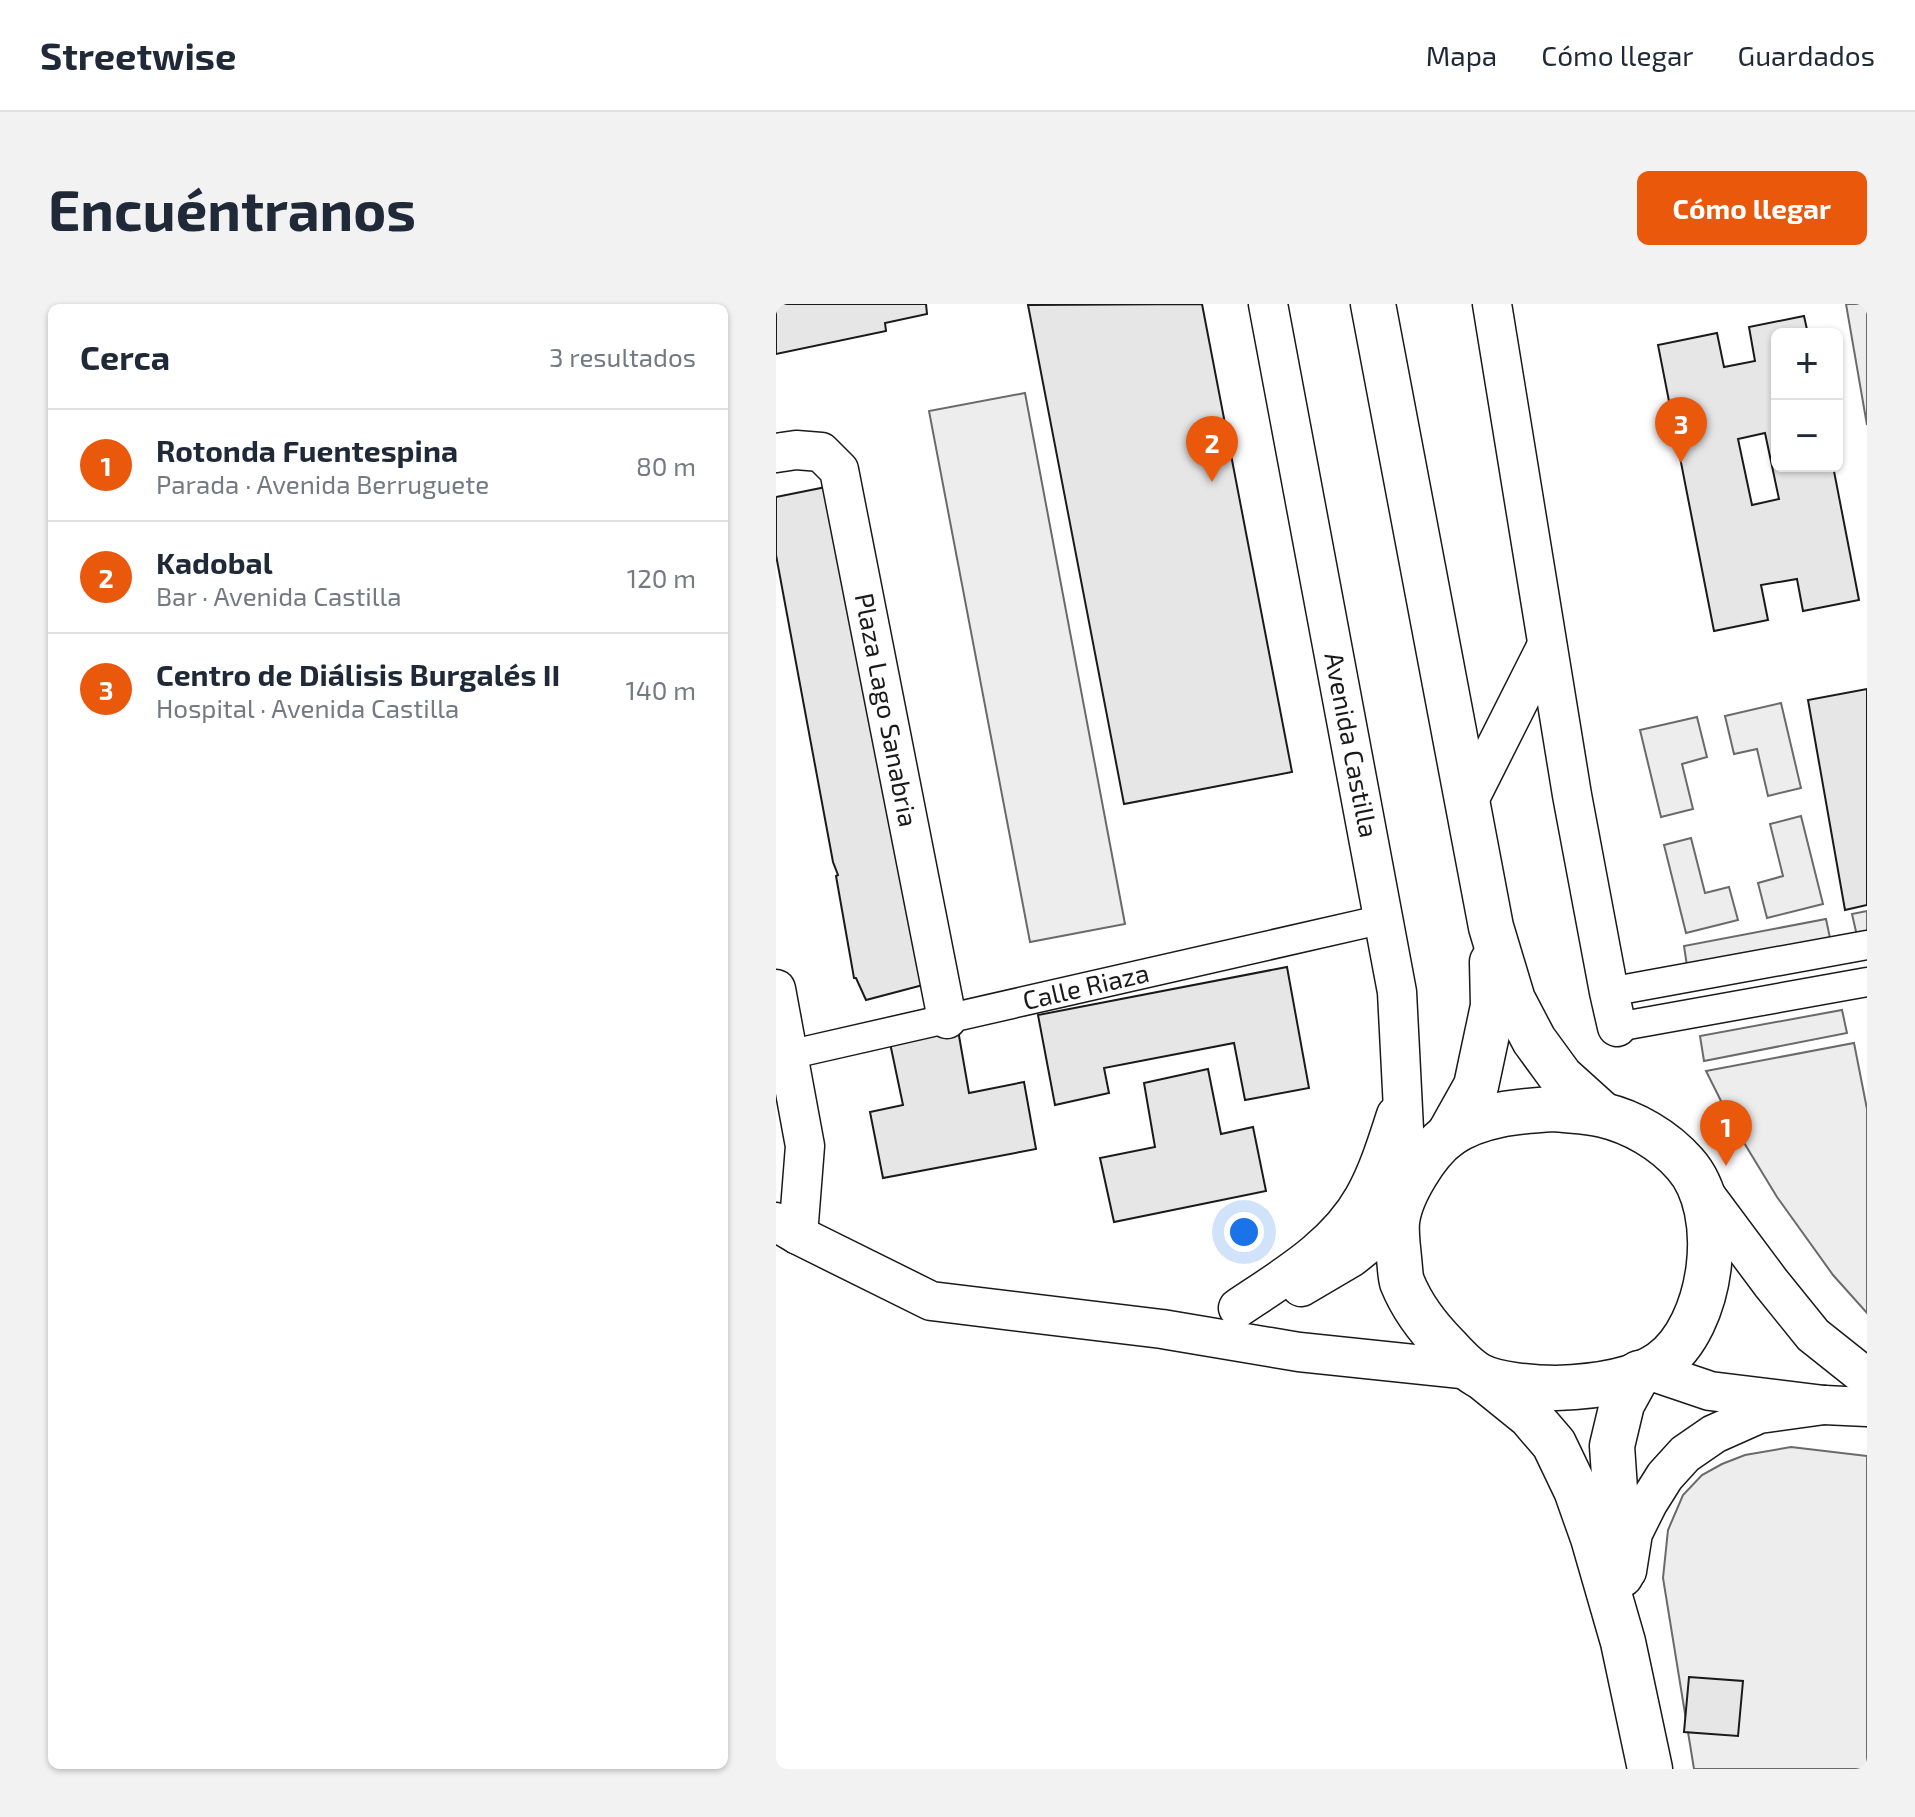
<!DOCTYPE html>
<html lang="es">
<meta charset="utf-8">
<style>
:root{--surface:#fff;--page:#f2f2f3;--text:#1f2937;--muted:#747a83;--line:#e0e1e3;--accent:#ea580c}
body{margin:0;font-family:"Exo 2",sans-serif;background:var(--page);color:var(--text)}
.controls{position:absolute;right:24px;top:24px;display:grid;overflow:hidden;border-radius:12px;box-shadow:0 2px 6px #0004}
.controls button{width:72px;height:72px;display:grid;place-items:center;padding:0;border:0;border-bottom:2px solid var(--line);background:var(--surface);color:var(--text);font:40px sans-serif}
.you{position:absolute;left:468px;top:928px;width:28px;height:28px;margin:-20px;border:6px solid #fff;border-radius:50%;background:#1a73e8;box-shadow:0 0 0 12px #1a73e833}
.badge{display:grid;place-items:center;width:52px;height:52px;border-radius:50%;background:var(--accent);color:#fff;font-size:26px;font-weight:700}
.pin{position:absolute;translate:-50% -66px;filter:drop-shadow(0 2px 4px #0008)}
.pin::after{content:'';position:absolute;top:42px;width:28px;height:24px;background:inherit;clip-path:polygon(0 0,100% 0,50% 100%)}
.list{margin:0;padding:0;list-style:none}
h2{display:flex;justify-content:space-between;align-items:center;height:104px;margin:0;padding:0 32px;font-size:34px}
h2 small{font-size:26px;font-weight:400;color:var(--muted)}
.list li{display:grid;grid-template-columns:52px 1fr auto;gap:24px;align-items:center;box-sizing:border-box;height:112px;padding:0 32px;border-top:2px solid var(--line)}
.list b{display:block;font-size:30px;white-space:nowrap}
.list p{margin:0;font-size:26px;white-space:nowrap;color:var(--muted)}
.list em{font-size:26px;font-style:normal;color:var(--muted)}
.map{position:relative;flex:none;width:1091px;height:1465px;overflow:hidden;border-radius:12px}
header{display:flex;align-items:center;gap:48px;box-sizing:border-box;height:112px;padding:0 40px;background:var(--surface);border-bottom:2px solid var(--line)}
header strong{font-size:38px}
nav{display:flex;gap:44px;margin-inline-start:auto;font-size:28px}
.intro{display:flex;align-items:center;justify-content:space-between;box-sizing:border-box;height:192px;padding:0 48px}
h1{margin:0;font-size:56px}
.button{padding:20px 36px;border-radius:12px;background:var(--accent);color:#fff;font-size:28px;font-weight:700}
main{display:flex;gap:48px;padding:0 48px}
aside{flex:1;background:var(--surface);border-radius:12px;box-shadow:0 2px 6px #0004}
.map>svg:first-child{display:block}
.built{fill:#ededed;stroke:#6a6a6a;stroke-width:2}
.building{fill:#e6e6e6;stroke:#1a1a1a;stroke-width:2;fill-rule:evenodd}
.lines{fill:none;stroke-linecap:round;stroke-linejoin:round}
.pedestrian-casing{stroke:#1a1a1a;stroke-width:31}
.minor-casing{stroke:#1a1a1a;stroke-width:41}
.tertiary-casing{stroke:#1a1a1a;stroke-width:47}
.pedestrian{stroke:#fff;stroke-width:28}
.minor{stroke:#fff;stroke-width:38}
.tertiary{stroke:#fff;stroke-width:44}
.labels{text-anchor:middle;stroke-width:6;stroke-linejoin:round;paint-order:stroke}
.street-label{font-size:26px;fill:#1a1a1a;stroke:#fff}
</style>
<header>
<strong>Streetwise</strong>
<nav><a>Mapa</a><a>Cómo llegar</a><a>Guardados</a></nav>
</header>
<div class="intro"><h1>Encuéntranos</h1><a class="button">Cómo llegar</a></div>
<main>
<aside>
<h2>Cerca<small>3 resultados</small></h2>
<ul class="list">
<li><span class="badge">1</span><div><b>Rotonda Fuentespina</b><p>Parada · Avenida Berruguete</p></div><em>80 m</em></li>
<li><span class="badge">2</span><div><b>Kadobal</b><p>Bar · Avenida Castilla</p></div><em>120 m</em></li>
<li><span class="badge">3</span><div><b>Centro de Diálisis Burgalés II</b><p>Hospital · Avenida Castilla</p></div><em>140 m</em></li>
</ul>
</aside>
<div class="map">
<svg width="1091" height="1465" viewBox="0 0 1091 1465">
<rect width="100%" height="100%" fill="#fff"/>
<!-- built -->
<g class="built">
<path d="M1070,0H1091V121Z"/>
<path d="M249,89L349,620L254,638L153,107Z"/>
<path d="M1005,399L1025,484L992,492L981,445L958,450L949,412Z"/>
<path d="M921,413L931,453L906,460L917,505L885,513L864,426Z"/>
<path d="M1025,512L1047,600L991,614L982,579L1007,572L994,520Z"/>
<path d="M915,534L929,589L953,583L962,616L910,629L888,541Z"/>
<path d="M1091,607V630L1081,632L1076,610Z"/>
<path d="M1050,615L1054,634L911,662L908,642Z"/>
<path d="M1066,706L1071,729L928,757L924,732Z"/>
<path d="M1078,739L1091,805V1009L1057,971L1001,893L956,819L930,767Z"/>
<path d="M1015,1143L1091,1152V1465H918L887,1274L892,1226L907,1191L926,1171L946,1160L969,1151Z"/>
</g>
<!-- building -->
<g class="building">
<path d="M0,0H150L151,10L109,19L110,27L0,50Z"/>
<path d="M426,0L516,468L348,500L252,1Z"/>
<path d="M1028,12L1032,30H1001V162H1057L1083,296L1027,307L1021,275L985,281L992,316L938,327L882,41L941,29L948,63L979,57L973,23ZM989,129L1003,195L976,201L962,135Z"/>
<path d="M50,183L147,681L90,696L80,674H78L60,572L62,571L57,558L0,251V193Z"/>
<path d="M1091,385V601L1069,606L1032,396Z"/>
<path d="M511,663L533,784L469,796L458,739L328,764L333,789L279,801L262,711Z"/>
<path d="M182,726L193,789L248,778L260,845L107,874L94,808L127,801L114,739Z"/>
<path d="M432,765L445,830L477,823L490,887L338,918L324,854L379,843L368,779Z"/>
<path d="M913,1373L967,1377L962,1432L908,1428Z"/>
</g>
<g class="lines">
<!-- pedestrian casing -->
<g class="pedestrian-casing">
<g id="pedestrian">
<path d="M833,688L1091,641"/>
<path d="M841,723L1091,678"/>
<path d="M12,751L608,615"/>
</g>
</g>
<!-- minor casing -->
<g class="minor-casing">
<g id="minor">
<path d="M492,0L621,688L631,884"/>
<path d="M716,0L796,491L833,688L841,723"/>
<path d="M0,149L20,146L45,148L63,166L171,715"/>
<path d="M692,498L771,341"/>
<path d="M0,685L29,842L22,931"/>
<path d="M925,885L995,979L1037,1031L1091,1074"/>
<path d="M0,918L22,931L155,997L386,1025L523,1048L695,1066"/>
<path d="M525,983L576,953L621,917"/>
<path d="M462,1004C508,973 560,943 588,893C602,868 611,839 620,811"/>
<path d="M872,1066L934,1087L1048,1101L1091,1103"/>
<path d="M851,1267L857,1229L872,1199L889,1172L909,1150L938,1130L983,1110L1048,1101"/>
</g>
</g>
<!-- tertiary casing -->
<g class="tertiary-casing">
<g id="tertiary">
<path d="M597,0L715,623L737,696L758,736L785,773L826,810"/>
<path d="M778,805C794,807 811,807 827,811C857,818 888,836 909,860C952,908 937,1022 885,1059C858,1078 813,1083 780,1084C759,1084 720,1081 702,1071C690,1064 680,1053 671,1043C652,1024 636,1003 626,978C624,971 624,962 623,954C622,943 620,930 621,918C624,890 651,847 673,831C703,810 743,807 778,805Z"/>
<path d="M672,832L700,782L717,702L716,658"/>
<path d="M707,1074L754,1112L778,1140L800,1186L817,1234L847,1338L874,1465"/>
<path d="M845,1271L836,1142L846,1100L863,1069"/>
</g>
</g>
<!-- pedestrian -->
<use href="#pedestrian" class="pedestrian"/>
<!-- minor -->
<use href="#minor" class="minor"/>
<!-- tertiary -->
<use href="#tertiary" class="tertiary"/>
</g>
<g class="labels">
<!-- street labels -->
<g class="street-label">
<text transform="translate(110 406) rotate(79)" y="9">Plaza Lago Sanabria</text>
<text transform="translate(575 441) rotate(79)" y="9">Avenida Castilla</text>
<text transform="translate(310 683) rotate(-13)" y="9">Calle Riaza</text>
</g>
</g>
</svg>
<div class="controls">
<button>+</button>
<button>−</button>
</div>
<div class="you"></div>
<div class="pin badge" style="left:950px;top:862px">1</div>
<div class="pin badge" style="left:436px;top:178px">2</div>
<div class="pin badge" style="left:905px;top:159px">3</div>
</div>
</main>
